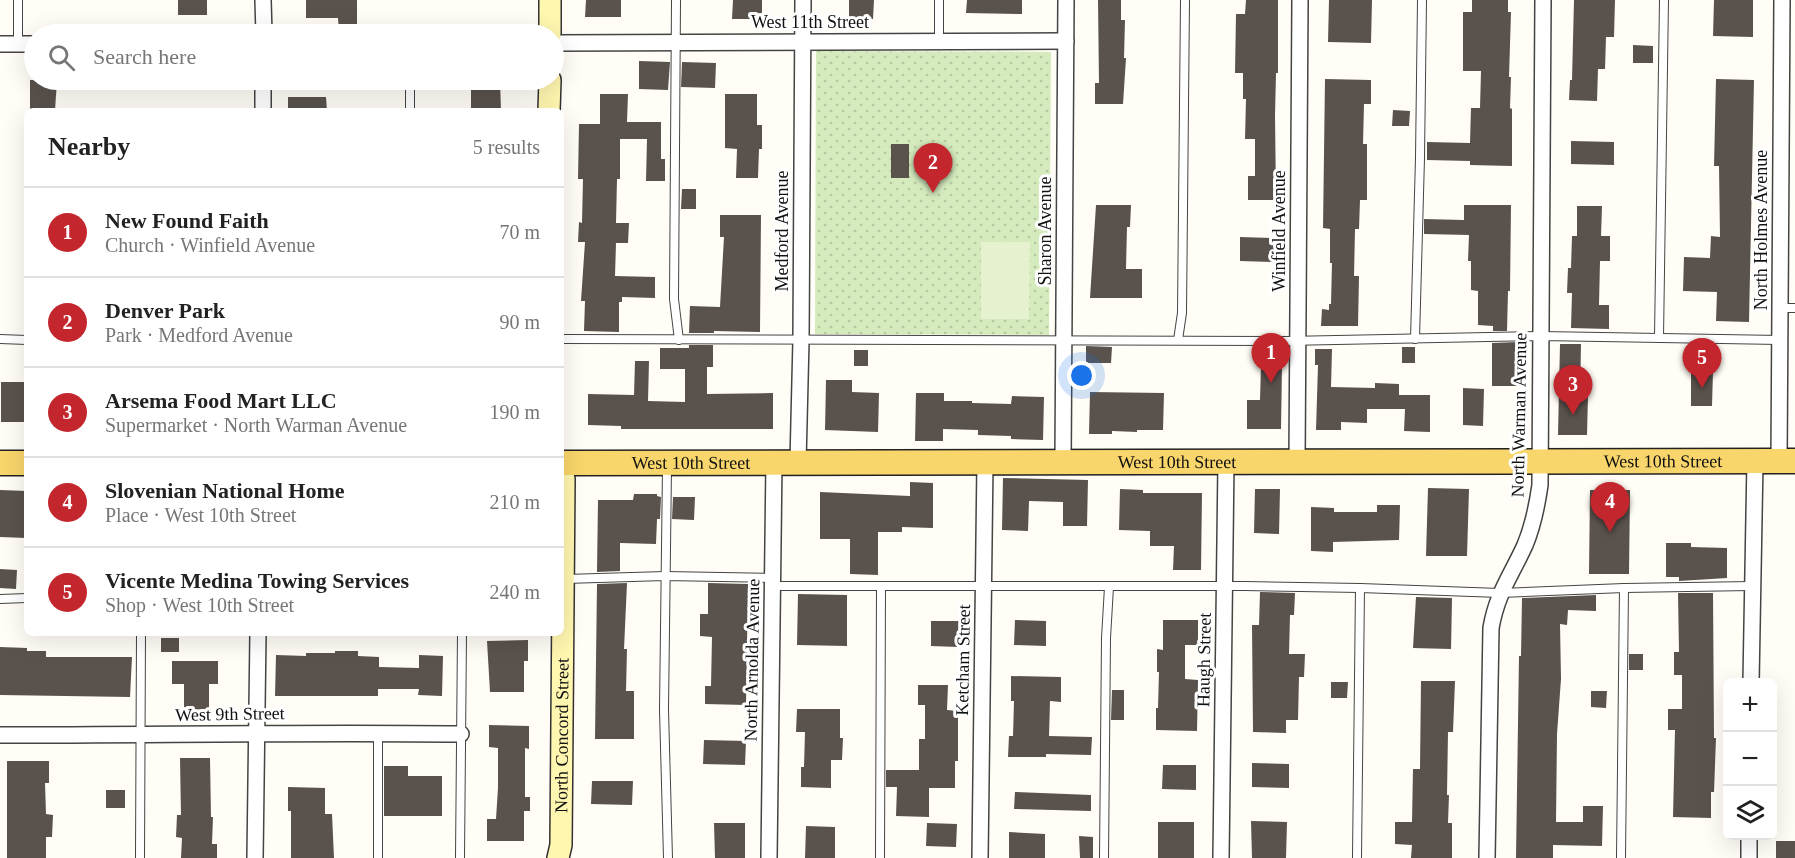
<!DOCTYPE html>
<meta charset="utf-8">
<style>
:root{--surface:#fff;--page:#f2f2f2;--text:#222;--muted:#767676;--line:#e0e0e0;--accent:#c4262e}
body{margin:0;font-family:Georgia,serif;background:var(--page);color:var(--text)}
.controls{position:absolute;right:18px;bottom:18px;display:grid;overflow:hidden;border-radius:9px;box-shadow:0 6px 24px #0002}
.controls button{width:54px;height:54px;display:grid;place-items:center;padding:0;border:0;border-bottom:2px solid var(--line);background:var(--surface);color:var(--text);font:30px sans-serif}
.you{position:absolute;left:1082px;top:376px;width:21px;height:21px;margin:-15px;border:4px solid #fff;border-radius:50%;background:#1a73e8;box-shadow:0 0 0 9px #1a73e833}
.badge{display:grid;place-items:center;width:39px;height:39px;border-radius:50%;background:var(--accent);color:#fff;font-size:20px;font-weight:700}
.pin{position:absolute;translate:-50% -50px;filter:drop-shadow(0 2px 3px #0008)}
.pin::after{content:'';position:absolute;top:32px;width:21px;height:18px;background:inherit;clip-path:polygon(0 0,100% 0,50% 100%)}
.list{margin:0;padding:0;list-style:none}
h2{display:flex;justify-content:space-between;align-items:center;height:78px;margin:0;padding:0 24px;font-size:26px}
h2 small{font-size:20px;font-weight:400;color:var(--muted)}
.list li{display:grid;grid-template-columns:39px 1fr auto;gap:18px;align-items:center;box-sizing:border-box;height:90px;padding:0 24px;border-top:2px solid var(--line)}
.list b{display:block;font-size:22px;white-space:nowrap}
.list p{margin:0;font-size:20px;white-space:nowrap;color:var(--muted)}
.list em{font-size:20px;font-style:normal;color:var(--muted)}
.icon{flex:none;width:33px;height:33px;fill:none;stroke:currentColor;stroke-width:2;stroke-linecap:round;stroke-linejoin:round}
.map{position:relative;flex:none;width:1795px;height:858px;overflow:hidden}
.search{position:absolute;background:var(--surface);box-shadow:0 6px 24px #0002;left:24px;top:24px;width:540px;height:66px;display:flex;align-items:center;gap:15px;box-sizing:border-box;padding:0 21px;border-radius:33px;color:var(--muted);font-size:22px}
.panel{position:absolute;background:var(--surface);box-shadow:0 6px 24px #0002;left:24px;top:108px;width:540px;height:528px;border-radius:9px}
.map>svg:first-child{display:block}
.park{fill:url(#park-dots)}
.pitch{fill:#e6f2cf}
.building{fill:#5a524d}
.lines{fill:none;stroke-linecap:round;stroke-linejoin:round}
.lane-casing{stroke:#444;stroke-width:10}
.street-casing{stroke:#444;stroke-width:18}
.secondary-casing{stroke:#333;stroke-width:24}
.primary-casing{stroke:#222;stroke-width:27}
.lane{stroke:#fff;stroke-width:8}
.street{stroke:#fff;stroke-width:15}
.secondary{stroke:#fff6b0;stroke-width:21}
.primary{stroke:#f9d66b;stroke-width:24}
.labels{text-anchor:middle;stroke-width:6;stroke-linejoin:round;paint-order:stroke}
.street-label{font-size:18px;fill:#111;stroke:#fff}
</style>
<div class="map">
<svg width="1795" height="858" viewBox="0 0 1795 858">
<defs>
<pattern id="park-dots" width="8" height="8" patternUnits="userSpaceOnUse" patternTransform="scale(1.5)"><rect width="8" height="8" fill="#d5ebbd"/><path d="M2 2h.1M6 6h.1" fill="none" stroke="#b6c8a1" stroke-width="1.8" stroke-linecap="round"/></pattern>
</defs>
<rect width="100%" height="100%" fill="#fffdf5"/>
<!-- park -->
<path class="park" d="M816,51L1051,52L1049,335L815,334Z"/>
<!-- pitch -->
<path class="pitch" d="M981,242H1030L1029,319H981Z"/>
<!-- building -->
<g class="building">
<rect x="178" y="0" width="29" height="15"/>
<path d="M306,0H357V32H339L338,18H306Z"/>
<path d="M586,0H621V17H585Z"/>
<path d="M733,0H762V19H732Z"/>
<path d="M849,0H874L873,19L849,18Z"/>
<path d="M967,0H1022V14L966,13Z"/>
<path d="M1098,0H1121V20H1125L1124,58H1126L1123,104H1095V83H1099Z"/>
<path d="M1246,0H1278V73H1276L1275,115L1276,200H1248V176H1255V139H1245L1246,99H1243V73H1235L1236,14H1245Z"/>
<path d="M1329,0H1372L1371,43L1328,42Z"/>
<path d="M1472,0H1508V12H1511L1509,77H1511L1510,108L1512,109V166L1470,165V161L1427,160V142L1470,143L1471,108H1480L1481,71H1463V12H1472Z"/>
<path d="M1574,0H1615L1614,37H1606L1605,69H1598L1597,101L1569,100L1570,80H1572Z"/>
<path d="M1714,0H1753V37L1713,36Z"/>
<path d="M1633,45L1653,46V63H1633Z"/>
<path d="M639,61L670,62L668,90L639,89Z"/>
<path d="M682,62L716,63L715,88L681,87Z"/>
<path d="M1325,79L1371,80V104H1364L1363,144H1367V200H1360L1359,229H1355L1354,276H1359L1358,326H1321L1322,309L1329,310V304H1331L1332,263H1330V229L1323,228Z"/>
<path d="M1716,79L1754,80L1749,322L1716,321L1717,292L1683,291L1684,257L1710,258L1711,236L1720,237L1719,166H1714Z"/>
<path d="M30,80H57L55,111H30Z"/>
<path d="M471,80H500L501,111H471Z"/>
<path d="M600,94H628L627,122H661V159H665V181H646L647,139H620V179H617L616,223H629L628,243H616L615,276L655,277V298L622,297V302H619V332L584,331L585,301H581L585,242H578L579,222L582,223L583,179H578L579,124H600Z"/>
<path d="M725,94H757V125H762V149H759L758,178H736L737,149L725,148Z"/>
<path d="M288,97H326L327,111H288Z"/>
<path d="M1393,110L1410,111L1409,126H1392Z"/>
<path d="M1571,141L1614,142V165L1571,164Z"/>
<rect x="891" y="144" width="18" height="34"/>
<path d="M682,189H696V209H681Z"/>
<path d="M1096,205H1131L1130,227H1127L1126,269H1142V298H1090Z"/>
<path d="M1464,205H1511L1510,291H1508L1507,331H1493V326L1478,325V291L1471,290V261H1468L1469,235L1424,234V219L1464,220Z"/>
<path d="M1577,206H1602L1601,236H1610V261H1600L1599,305H1609V329L1571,328L1572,293H1567L1568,268H1571L1572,236H1577Z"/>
<path d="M720,215H761L760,332L714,331V333H689L690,306L720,307L724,237H720Z"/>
<path d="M1240,237L1276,238V262L1240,261Z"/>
<path d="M1518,342L1517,386H1492V343Z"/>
<path d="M1560,344H1581L1580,395H1588L1587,435H1558Z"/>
<path d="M689,345H713V367H707V394L773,393V429H621V426L588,425V394L634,395L635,361H649L648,401L685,402V369H660V348H689Z"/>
<path d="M1086,346L1112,347L1111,363H1086Z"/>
<rect x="1402" y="347" width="13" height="16"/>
<path d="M1315,349H1332L1331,387L1375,388V383L1399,384V395H1430V432L1404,431L1405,409H1367V423L1341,422V430H1316L1318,365H1315Z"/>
<rect x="854" y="350" width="14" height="16"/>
<path d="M1261,365H1282L1281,429H1247V400H1260Z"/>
<path d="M1691,371H1713L1712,406H1691Z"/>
<path d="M826,380H852V392L879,393L878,432L825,430Z"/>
<rect x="1" y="382" width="26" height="40"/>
<path d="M1463,388L1484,389L1483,426L1463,425Z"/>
<path d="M1090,392L1164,393L1163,430H1137V432L1112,431V434H1089Z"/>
<path d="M916,393H944V401H972V403L1011,404L1012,396L1044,397L1043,440L1011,439V436L978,435V430L943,429V441H915Z"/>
<path d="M1003,478L1088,480L1087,526H1063V502L1029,501L1028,531L1002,530Z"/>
<path d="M910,482L933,483V528L902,527V532H878V575L850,574V539H820V492L910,496Z"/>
<path d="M1428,488L1469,489L1467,556H1426Z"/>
<path d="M1120,489L1143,490V493H1202L1201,570H1173L1174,546H1150V531L1119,530Z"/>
<path d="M1255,489H1280L1279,534L1254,533Z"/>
<path d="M0,490L27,491V538L0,537Z"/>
<path d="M1590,490H1630L1629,574H1589Z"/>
<path d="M634,494H657V496L661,497L660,519H657L656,544L620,543V571L597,572L598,500H633Z"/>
<path d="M673,497H695L694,520L672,519Z"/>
<path d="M1377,505H1400L1399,540L1333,542V552L1311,551V507L1334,508V512H1377Z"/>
<path d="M1666,543H1691V547L1727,548V578L1679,581V577H1666Z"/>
<path d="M0,569L17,570L16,589L0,588Z"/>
<path d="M627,583L624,649H627L626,691H634V739H595L597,584Z"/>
<path d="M708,583L748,584L746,705L705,704V686H711L712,637L700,636V614H708Z"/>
<path d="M1260,592L1295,593L1294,615H1290L1289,654H1305L1304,677H1299L1298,720H1286V733L1253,732L1252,625H1259Z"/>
<path d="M1678,593H1713L1714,738H1716L1714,792H1711V818L1673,817L1675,730H1668V709H1682V675H1674V652H1679Z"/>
<path d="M798,594L847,595V646L797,645Z"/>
<path d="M1596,595V611L1568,610L1567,625L1560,624L1561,679L1557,734L1556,822H1583V806H1603L1602,846L1553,845V858H1516L1519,656H1521L1522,598Z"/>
<path d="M1416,597L1452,598L1451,649L1413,648Z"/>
<path d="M1015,620L1046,621V646L1014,645Z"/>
<path d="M1163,620H1198V645H1185V679L1198,680L1197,731L1156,730V708H1158L1159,672H1157V649L1163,650Z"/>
<path d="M931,621H959L958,647L931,646Z"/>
<rect x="161" y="638" width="18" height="14"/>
<path d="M528,640V661H524V692H490L487,641Z"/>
<path d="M0,647L27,648V651H46V657H132L130,697L0,695Z"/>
<path d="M335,651H358V656L379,657V667L419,668V655L443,656L442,696L418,695L419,689H378V696H275L276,655L306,656V653H335Z"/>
<rect x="1629" y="654" width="14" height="16"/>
<path d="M172,661H218V684H209V709L184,710V684H172Z"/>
<path d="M1011,676L1061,677V702L1050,701L1049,736L1092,737L1091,755L1046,754V757H1008L1009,736H1013L1014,701H1011Z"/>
<path d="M1421,681H1455L1453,732H1448L1447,795H1449L1448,823H1452V858H1411L1412,845L1395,844V822H1412L1413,769H1420Z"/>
<path d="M1331,682H1348L1347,698H1331Z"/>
<path d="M918,685H948L947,710L958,711V761H955V788H929V817L896,816L897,787H886V770H919V739H925V705H918Z"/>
<path d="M1112,690H1124V720H1111Z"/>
<path d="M1591,691H1607L1606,708L1591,707Z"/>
<path d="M797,709H840V738H843L842,760H831V788L801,787V767H804L805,732H796Z"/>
<path d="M489,725L529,726V749L525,748V797H530V811H524V841H487V819H496L498,788V748L489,747Z"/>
<path d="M704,740L746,741L745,765L703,764Z"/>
<path d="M180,758H210L211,817H213L212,844H217V858H181L182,838L176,837L177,815H181Z"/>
<path d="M7,761H49V783H45L46,814L53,815L52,837H46V858H7Z"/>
<path d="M1252,763L1289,764V788L1252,787Z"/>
<path d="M1163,765H1196V790L1162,789Z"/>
<path d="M384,766H408V776H442V816H384Z"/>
<path d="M592,781H633L632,805L591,804Z"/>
<path d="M288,787L325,788V814H332L334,858H291V811H288Z"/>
<rect x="106" y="790" width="19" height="18"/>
<path d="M1015,792L1091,795V811L1014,809Z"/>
<path d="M1251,821L1287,822L1286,858H1252Z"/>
<rect x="1158" y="822" width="36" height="36"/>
<path d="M714,823H745V858H715Z"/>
<path d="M927,823L957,824L956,847L926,846Z"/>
<path d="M806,826L835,827V858H805Z"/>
<path d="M1009,832L1045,834V858H1009Z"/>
<path d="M1079,836L1093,837V858H1080Z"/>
<rect x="1776" y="841" width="19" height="17"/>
</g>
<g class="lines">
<!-- lane casing -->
<g class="lane-casing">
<g id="lane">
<path d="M18,0V44"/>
<path d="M676,0L674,299L679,340"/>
<path d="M939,0V41"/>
<path d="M410,111V80"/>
<path d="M1780,308H1795"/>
<path d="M1659,338L1664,0"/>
<path d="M0,339L27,340"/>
<path d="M561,339L1286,341L1541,336L1780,340"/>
<path d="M1415,339L1420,158L1422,0"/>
<path d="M1178,340L1182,313L1185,0"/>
<path d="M667,467L664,710L668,858"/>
<path d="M565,579L665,576L772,578"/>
<path d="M772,586H1244L1360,588"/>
<path d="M1624,588L1752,586"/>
<path d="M0,599L27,598"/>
<path d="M378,733V858"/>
<path d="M140,858L141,633"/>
<path d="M460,858L462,633"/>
<path d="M880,858L881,587"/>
<path d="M1104,858L1106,638L1109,587"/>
<path d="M1357,858L1360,588L1500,593L1624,588L1621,858"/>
</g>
</g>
<!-- street casing -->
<g class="street-casing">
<g id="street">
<path d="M263,0L264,34"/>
<path d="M554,43L1066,41"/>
<path d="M0,44H34"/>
<path d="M263,111V80"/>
<path d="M1297,461L1300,0"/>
<path d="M1779,461L1782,0"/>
<path d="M798,462L801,340L803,0"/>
<path d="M1063,462L1066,0"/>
<path d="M1751,682L1755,461"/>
<path d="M0,735C154,735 307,732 461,734"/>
<path d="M255,858L258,633"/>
<path d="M769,858L774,462"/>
<path d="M980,858L985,462"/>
<path d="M1221,858L1226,462"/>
<path d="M1487,858L1491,628C1497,593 1511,576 1525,545C1533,526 1537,506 1540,485L1543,0"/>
<path d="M1749,858V836"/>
</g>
</g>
<!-- secondary casing -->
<g class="secondary-casing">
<g id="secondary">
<path d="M550,34V0"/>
<path d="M549,111L550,80"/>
<path id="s1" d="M558,858L561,845L564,479L561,469"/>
</g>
</g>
<!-- primary casing -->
<g class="primary-casing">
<g id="primary">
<path d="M0,463H27"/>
<path id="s2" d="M561,463L1795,461"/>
</g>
</g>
<!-- lane -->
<use href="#lane" class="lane"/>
<!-- street -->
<use href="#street" class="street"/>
<!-- secondary -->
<use href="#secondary" class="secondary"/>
<!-- primary -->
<use href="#primary" class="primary"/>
</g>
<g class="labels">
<!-- street labels -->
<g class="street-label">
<text x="810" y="28">West 11th Street</text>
<text transform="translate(1761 230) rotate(-90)" y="6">North Holmes Avenue</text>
<text transform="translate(782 231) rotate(-90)" y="6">Medford Avenue</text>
<text transform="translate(1045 231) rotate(-90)" y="6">Sharon Avenue</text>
<text transform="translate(1279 231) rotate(-90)" y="6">Winfield Avenue</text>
<text transform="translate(1519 415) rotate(-89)" y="6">North Warman Avenue</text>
<text dy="6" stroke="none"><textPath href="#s2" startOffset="1102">West 10th Street</textPath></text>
<text dy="6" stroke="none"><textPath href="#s2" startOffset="130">West 10th Street</textPath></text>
<text dy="6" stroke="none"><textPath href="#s2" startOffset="616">West 10th Street</textPath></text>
<text transform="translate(752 660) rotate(-89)" y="6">North Arnolda Avenue</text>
<text transform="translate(963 660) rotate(-89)" y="6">Ketcham Street</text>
<text transform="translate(1204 660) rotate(-89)" y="6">Haugh Street</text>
<text transform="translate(230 714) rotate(-1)" y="6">West 9th Street</text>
<text dy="6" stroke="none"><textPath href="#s1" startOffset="123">North Concord Street</textPath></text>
</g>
</g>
</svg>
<div class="controls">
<button>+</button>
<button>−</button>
<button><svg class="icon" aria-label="layers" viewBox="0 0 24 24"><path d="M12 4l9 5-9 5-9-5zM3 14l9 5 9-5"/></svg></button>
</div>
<div class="you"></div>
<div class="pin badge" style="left:1271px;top:383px">1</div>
<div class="pin badge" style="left:933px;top:193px">2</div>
<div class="pin badge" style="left:1573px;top:415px">3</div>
<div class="pin badge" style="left:1610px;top:532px">4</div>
<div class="pin badge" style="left:1702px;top:388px">5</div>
<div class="search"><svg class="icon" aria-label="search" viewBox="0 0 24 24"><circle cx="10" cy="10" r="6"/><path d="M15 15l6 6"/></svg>Search here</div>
<section class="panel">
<h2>Nearby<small>5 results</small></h2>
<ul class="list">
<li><span class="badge">1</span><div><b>New Found Faith</b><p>Church · Winfield Avenue</p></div><em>70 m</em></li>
<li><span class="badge">2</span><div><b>Denver Park</b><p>Park · Medford Avenue</p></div><em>90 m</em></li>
<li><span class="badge">3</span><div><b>Arsema Food Mart LLC</b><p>Supermarket · North Warman Avenue</p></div><em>190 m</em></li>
<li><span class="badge">4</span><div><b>Slovenian National Home</b><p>Place · West 10th Street</p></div><em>210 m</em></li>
<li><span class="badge">5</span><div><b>Vicente Medina Towing Services</b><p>Shop · West 10th Street</p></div><em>240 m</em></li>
</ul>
</section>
</div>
